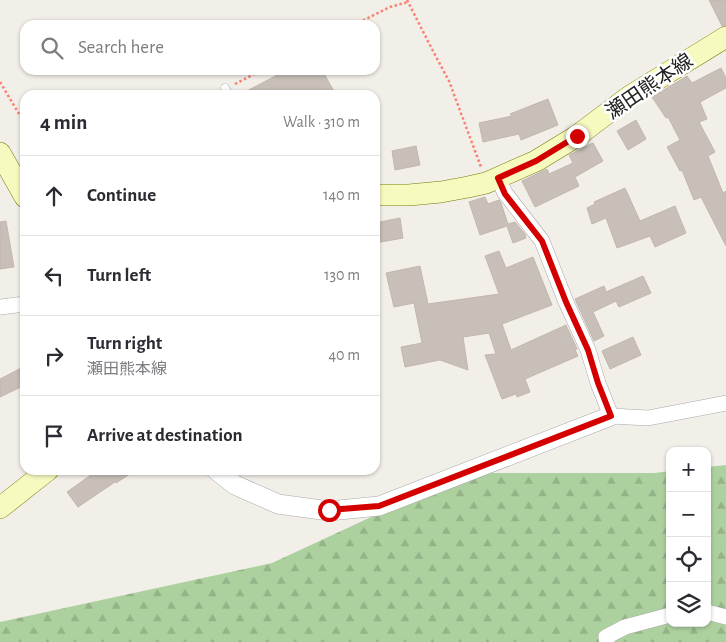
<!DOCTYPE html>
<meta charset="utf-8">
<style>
:root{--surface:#fff;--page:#f7f7f7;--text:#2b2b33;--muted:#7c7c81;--line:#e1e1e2}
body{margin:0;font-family:"Alegreya Sans","Noto Sans JP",sans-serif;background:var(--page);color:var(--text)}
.controls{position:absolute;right:15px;bottom:15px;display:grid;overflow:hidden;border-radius:10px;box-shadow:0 1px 4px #0004}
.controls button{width:45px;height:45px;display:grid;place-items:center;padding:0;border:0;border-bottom:1px solid var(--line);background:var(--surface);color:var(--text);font:25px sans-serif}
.stop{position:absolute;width:15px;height:15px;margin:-11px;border:4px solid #d40000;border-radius:50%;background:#fff}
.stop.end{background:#d40000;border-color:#fff;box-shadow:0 1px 5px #0008}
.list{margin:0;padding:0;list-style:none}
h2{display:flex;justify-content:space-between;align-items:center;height:65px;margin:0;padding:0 20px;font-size:21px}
h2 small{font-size:16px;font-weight:400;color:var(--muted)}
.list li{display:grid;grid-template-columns:32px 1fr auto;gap:15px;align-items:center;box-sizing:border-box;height:80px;padding:0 20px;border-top:1px solid var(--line)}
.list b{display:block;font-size:19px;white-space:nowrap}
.list p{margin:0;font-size:16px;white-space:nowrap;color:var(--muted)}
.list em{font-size:16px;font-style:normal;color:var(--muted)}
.icon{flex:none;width:28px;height:28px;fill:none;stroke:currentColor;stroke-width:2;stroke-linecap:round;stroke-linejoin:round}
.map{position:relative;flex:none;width:726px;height:642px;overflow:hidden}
.search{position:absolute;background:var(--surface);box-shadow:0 1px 4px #0004;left:20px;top:20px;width:360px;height:55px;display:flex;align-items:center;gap:12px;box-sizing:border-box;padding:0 18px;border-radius:15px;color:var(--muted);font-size:19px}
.panel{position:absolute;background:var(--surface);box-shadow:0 1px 4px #0004;left:20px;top:90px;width:360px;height:385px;border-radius:15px}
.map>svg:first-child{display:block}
.forest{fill:url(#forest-firs)}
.building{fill:#c7bfb8;stroke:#c4b6ab}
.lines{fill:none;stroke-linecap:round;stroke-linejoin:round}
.service-casing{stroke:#a9a9a9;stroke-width:9}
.minor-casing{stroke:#a9a9a9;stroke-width:16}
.tertiary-casing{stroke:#a9a9a9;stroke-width:20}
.secondary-casing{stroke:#707d05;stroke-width:22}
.path{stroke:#fa8072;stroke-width:2.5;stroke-dasharray:2.5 2.5;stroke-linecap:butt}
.service{stroke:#fff;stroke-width:8}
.minor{stroke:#fff;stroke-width:15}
.tertiary{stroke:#fff;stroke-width:19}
.secondary{stroke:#f7fabf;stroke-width:21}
.route{stroke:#d40000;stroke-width:6}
.labels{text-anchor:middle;stroke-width:5;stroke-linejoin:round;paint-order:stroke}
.street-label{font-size:20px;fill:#222;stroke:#fff}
</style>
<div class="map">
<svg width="726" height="642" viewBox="0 0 726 642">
<defs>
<pattern id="forest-firs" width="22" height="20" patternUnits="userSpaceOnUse" patternTransform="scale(1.25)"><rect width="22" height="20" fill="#add19e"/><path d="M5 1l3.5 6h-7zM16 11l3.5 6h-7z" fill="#95b388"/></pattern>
</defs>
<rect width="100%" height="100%" fill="#f2efe9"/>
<!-- forest -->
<path class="forest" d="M726,465V642H0V622L272,563L397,505L486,473H655L670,471V623H707V467Z"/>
<!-- building -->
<g class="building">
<path d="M709,0H726V25L722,26Z"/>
<path d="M721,68L726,78V88L700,102L707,119L699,122L715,152L708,156L723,193L726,191V246L701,197L694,200L682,170L680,171L667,147L680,140L668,117L666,118L652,97L687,76L692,83Z"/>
<path d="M287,70H322L336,95H239Z"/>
<path d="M548,99L558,125L521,140L519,134L483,142L479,123L512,116L510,114Z"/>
<path d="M636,120L646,139L628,150L617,131Z"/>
<path d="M593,143L603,161L575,177L579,186L535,207L522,181L547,169L549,174L573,163L569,155Z"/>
<path d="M416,146L420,165L395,170L392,151Z"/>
<path d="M625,188L640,221L675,206L686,233L655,247L650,236L617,248L606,218L592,224L587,208L595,204L594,202Z"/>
<path d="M485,197L488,204L499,200L501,203L508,224L515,222L525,234L526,238L513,243L507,226L480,235L469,202Z"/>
<path d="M400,218L403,238L375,243V223Z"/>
<path d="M6,221L14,267L0,269V222Z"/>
<path d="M499,251L506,268L533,257L552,305L502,324L511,350L566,325L577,349L575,350L578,356L525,379L530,392L517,397L516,394L502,399L485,355L496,354L489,333L463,337L468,370L440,360L405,367L401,347L422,343L414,303L394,307L386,273L420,266L428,304L499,294L485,256Z"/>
<path d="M643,276L651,293L619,307L616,301L593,312L604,336L594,341L575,299L604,286L606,292Z"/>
<path d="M633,337L641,355L610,369L602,351Z"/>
<path d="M25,366V385L0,397V379Z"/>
<path d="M98,470H136L116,483L115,482L78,507L67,492Z"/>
</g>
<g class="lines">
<!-- service casing -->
<g class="service-casing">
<path id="service" d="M225,88L229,95"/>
</g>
<!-- minor casing -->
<g class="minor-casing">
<g id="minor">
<path d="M498,178L505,193L542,241L566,302L588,350L598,383L611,416L648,418L726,403"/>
<path d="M0,307L25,304"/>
<path d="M707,612L726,617"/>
<path d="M607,642L606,637L625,627L670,615"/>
</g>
</g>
<!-- tertiary casing -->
<g class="tertiary-casing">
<path id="tertiary" d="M216,470L235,485L278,504L329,511L379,506L611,416"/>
</g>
<!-- secondary casing -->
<g class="secondary-casing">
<g id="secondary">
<path d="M0,153L25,197"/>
<path d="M375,195H409L441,192L468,187L486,183L536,161L577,136L630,96L726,37"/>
<path d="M0,508L48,470"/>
</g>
</g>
<!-- path -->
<g class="path">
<path d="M407,0L434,53L449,81L481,167"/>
<path d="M354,25L390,7L408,2"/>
<path d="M0,82L25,124"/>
<path d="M235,84L262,70"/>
</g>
<!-- service -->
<use href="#service" class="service"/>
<!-- minor -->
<use href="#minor" class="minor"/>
<!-- tertiary -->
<use href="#tertiary" class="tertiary"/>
<!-- secondary -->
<use href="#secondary" class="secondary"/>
</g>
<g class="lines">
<!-- route -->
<path class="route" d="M329,510L379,506L611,416L598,383L588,350L566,302L542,241L505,194L498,178L536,161L577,136"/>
</g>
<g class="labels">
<!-- street labels -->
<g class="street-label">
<text transform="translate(649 86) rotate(-34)" y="7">瀬田熊本線</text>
</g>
</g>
</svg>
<div class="controls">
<button>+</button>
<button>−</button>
<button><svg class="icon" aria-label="locate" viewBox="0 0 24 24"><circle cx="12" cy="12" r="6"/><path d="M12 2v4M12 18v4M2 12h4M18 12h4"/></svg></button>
<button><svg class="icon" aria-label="layers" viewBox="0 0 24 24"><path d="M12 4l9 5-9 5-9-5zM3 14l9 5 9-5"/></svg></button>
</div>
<div class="stop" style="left:329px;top:510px"></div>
<div class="stop end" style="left:577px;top:136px"></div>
<div class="search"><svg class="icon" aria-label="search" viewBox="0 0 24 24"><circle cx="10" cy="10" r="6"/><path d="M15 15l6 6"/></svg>Search here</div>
<section class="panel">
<h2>4 min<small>Walk · 310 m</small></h2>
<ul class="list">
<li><svg class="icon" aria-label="ahead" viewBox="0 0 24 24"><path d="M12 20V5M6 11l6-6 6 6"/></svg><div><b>Continue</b></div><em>140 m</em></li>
<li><svg class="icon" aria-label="left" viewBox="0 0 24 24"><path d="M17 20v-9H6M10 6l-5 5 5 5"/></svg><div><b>Turn left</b></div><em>130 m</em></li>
<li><svg class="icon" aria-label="right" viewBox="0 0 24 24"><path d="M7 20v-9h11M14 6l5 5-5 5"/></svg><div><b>Turn right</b><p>瀬田熊本線</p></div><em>40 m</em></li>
<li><svg class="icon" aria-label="arrive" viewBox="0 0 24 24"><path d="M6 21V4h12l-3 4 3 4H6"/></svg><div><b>Arrive at destination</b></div></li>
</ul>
</section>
</div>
